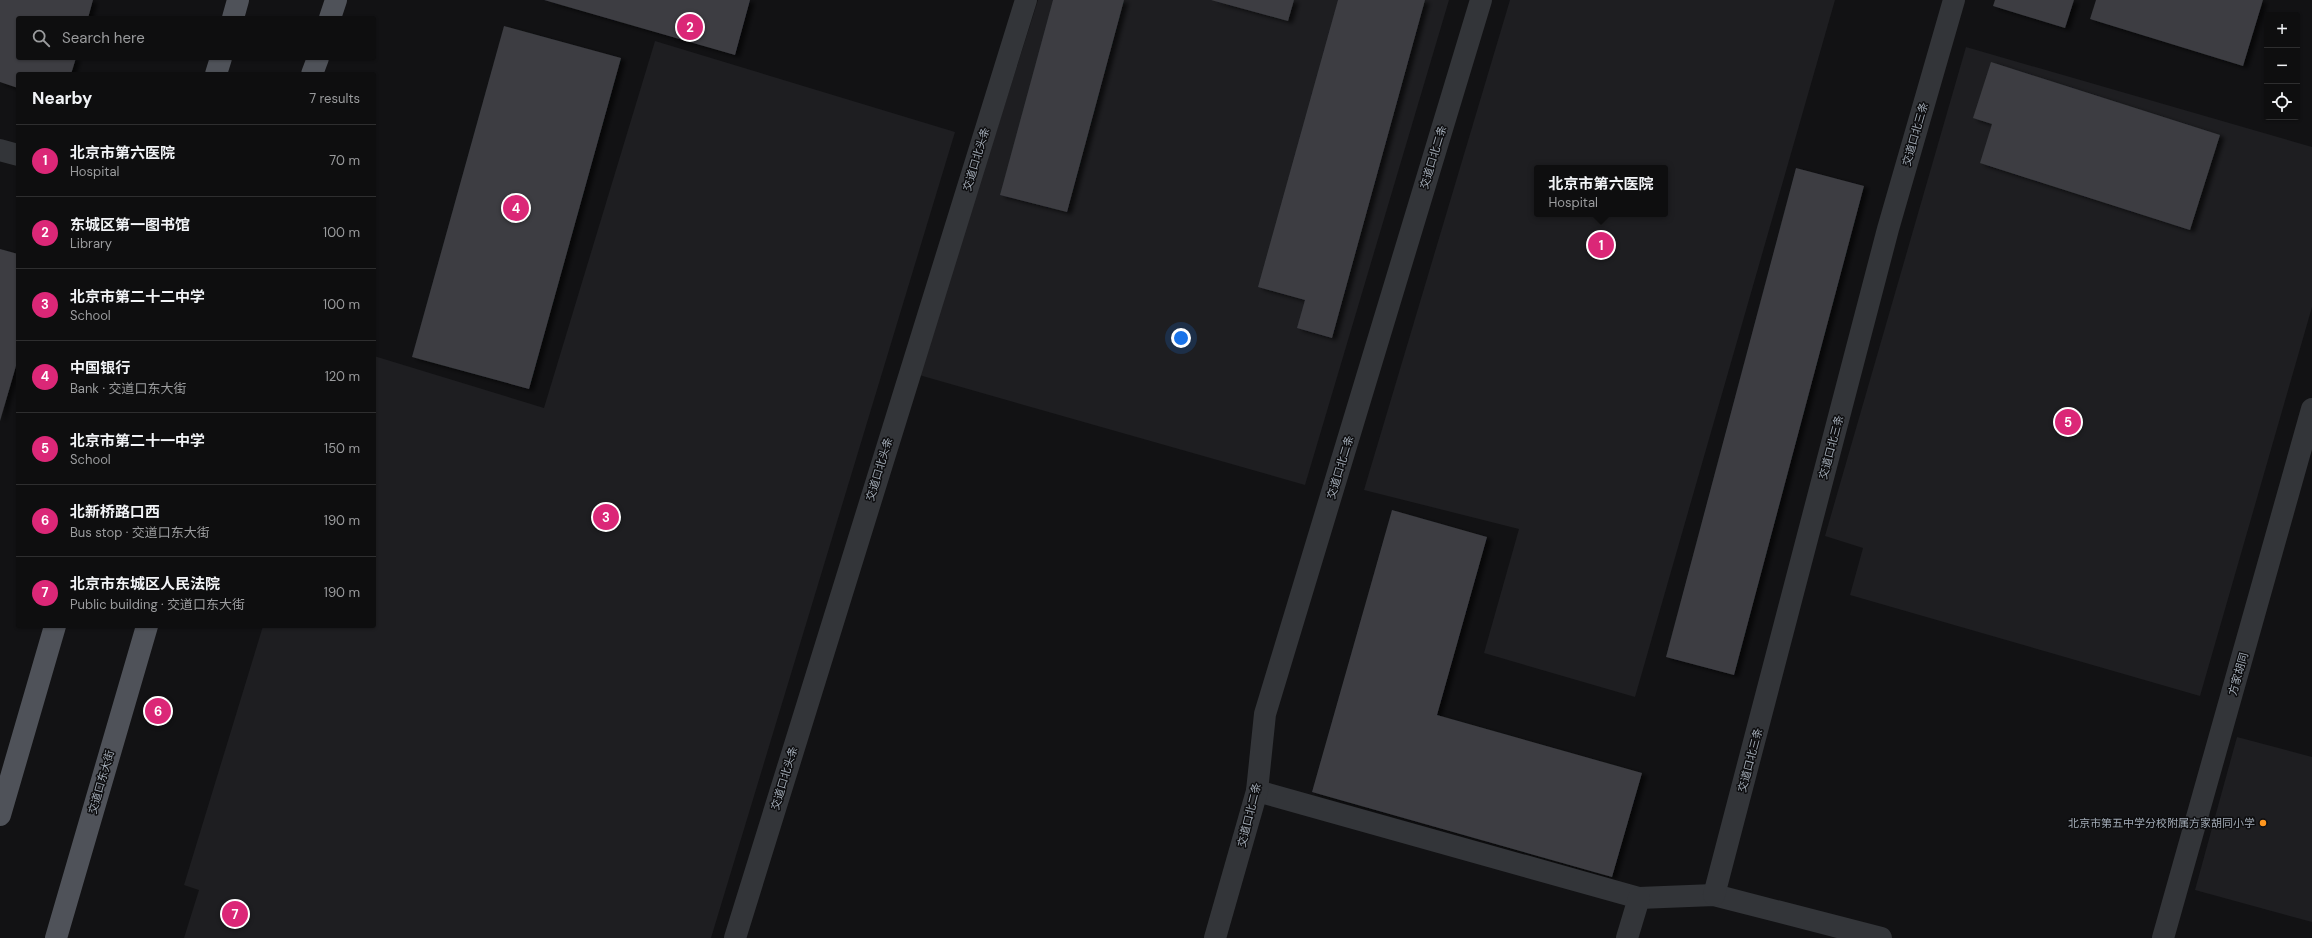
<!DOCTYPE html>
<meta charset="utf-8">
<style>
:root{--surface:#0e0e0f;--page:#1c1c1d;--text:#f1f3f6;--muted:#9b9c9e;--line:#2e2e2f;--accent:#db2777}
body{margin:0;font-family:"DM Sans","Noto Sans SC",sans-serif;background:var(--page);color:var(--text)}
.controls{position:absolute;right:12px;top:12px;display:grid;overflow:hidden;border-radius:4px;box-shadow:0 1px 3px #0004}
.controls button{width:36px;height:36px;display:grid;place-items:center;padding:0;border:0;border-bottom:1px solid var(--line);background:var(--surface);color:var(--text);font:20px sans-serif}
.you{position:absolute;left:1181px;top:338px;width:14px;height:14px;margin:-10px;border:3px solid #fff;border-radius:50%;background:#1a73e8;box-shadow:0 0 0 6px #1a73e833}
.badge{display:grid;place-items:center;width:26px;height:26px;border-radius:50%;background:var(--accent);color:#fff;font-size:13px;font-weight:700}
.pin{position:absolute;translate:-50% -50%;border:2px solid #fff;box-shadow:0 1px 4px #0006}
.popup{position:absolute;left:1534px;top:165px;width:134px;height:52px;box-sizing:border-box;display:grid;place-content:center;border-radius:4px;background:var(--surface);filter:drop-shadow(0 1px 3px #0005);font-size:13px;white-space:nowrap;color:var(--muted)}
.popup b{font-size:15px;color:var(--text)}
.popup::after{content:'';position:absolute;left:50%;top:100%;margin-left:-8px;border:8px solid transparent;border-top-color:var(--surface)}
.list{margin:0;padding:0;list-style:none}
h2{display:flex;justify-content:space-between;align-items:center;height:52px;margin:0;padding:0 16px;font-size:17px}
h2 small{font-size:13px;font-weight:400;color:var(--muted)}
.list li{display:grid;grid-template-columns:26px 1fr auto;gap:12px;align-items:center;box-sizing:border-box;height:72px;padding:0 16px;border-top:1px solid var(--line)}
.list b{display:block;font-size:15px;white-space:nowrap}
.list p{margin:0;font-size:13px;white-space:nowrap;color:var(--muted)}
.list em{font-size:13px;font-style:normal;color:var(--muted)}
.icon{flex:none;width:22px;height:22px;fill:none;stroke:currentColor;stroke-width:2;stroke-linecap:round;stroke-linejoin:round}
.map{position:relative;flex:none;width:2312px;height:938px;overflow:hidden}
.search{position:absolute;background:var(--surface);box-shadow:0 1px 3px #0004;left:16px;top:16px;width:360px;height:44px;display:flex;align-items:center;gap:10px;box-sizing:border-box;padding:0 14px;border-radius:4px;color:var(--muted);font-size:15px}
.panel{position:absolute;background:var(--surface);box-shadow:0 1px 3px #0004;left:16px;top:72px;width:360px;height:556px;border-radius:4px}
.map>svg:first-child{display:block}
.built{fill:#1e1e21;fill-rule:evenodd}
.building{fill:#3c3d42;filter:url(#shadow)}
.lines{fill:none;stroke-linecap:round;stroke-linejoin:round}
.minor{stroke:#333539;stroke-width:22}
.major{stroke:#4f5259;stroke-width:22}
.poi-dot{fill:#ff971f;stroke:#0d0d0f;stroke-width:1.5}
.labels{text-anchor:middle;stroke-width:3;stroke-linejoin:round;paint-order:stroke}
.street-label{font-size:11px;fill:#a2abb6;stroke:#0d0d0f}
.poi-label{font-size:11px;fill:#a2abb6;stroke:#0d0d0f;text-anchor:end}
</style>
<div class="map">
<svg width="2312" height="938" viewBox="0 0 2312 938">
<defs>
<filter id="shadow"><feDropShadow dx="4.5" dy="2.5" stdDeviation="2" flood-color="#0009"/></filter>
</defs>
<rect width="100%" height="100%" fill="#121214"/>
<!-- built -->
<g class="built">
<path d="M1038,0H1449L1305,485L919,375Z"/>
<path d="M1510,0H1835L1635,697L1484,653L1519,529L1364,490ZM1537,168H1665V214H1537Z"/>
<path d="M655,41L955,132L711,938H184L199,890L184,885L263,626H374V356L544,408Z"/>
<path d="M1966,47L2312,147V307L2200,696L1850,595L1863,548L1825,536Z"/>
<path d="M2237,737L2312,757V922L2195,890Z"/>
</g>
<!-- building -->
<g class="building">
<path d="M0,0H93L88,18H18V58H76L71,74H18V88L0,82Z"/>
<path d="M544,0H750L735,55Z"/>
<path d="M1053,0H1124L1067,212L1000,195Z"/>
<path d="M1211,0H1294L1288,21Z"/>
<path d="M1338,0H1425L1332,338L1297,328L1305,300L1258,287Z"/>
<path d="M1995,0H2074L2065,28L1993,6Z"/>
<path d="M2096,0H2263L2243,66L2090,19Z"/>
<path d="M504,26L621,58L529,389L412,357Z"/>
<path d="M1991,62L2220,135L2190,230L1980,163L1992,124L1973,118Z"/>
<path d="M1796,168L1864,186L1734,675L1666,657Z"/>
<path d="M0,249L18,254V359L0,421Z"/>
<path d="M1392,510L1487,537L1437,715L1642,773L1612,877L1312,792Z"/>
</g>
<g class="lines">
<!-- minor -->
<g class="minor">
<path d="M0,150L18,155"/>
<path d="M1257,791L1639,898L1714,895L1881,938"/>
<path d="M1714,895L1888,229L1954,0"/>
<path d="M735,938L1026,0"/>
<path d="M1215,938L1257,791L1265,714L1481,0"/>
<path d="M1627,938L1639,898"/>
<path d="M2163,938L2312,409"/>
</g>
<!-- major -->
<g class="major">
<path d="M233,18L238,0"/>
<path d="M330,18L336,0"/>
<path d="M216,74L221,58"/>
<path d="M312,74L318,58"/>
<path d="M0,815L55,626"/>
<path d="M56,938L147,626"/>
</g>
</g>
<!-- markers -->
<circle class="poi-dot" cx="2263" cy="823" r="4"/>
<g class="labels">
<!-- street labels -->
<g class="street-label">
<text transform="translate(1915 134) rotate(-74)" y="4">交道口北三条</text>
<text transform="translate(1433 157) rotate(-73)" y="4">交道口北二条</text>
<text transform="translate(976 159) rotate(-73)" y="4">交道口北头条</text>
<text transform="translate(1831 447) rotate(-75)" y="4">交道口北三条</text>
<text transform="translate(1340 467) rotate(-73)" y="4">交道口北二条</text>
<text transform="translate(879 469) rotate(-73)" y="4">交道口北头条</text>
<text transform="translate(2238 674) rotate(-74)" y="4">方家胡同</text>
<text transform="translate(1750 760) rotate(-75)" y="4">交道口北三条</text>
<text transform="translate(784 778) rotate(-73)" y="4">交道口北头条</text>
<text transform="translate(101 782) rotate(-74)" y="4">交道口东大街</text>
<text transform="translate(1249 815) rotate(-76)" y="4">交道口北二条</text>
</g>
<!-- poi labels -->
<g class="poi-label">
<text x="2255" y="827">北京市第五中学分校附属方家胡同小学</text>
</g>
</g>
</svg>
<div class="controls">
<button>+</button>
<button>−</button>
<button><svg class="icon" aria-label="locate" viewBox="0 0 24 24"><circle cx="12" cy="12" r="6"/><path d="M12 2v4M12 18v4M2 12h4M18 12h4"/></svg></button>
</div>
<div class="you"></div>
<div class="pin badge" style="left:1601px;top:245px">1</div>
<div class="popup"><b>北京市第六医院</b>Hospital</div>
<div class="pin badge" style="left:690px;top:27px">2</div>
<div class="pin badge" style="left:606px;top:517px">3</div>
<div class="pin badge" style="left:516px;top:208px">4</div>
<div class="pin badge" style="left:2068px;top:422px">5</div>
<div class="pin badge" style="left:158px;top:711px">6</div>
<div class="pin badge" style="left:235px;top:914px">7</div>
<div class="search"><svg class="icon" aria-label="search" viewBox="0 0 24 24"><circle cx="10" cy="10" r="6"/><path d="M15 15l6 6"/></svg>Search here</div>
<section class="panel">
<h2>Nearby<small>7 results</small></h2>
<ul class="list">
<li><span class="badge">1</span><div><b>北京市第六医院</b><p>Hospital</p></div><em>70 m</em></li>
<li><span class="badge">2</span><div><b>东城区第一图书馆</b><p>Library</p></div><em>100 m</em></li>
<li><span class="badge">3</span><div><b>北京市第二十二中学</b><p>School</p></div><em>100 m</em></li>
<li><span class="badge">4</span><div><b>中国银行</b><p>Bank · 交道口东大街</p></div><em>120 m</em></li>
<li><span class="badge">5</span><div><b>北京市第二十一中学</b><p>School</p></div><em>150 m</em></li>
<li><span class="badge">6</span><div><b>北新桥路口西</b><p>Bus stop · 交道口东大街</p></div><em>190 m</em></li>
<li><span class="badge">7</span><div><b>北京市东城区人民法院</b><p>Public building · 交道口东大街</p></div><em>190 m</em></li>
</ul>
</section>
</div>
